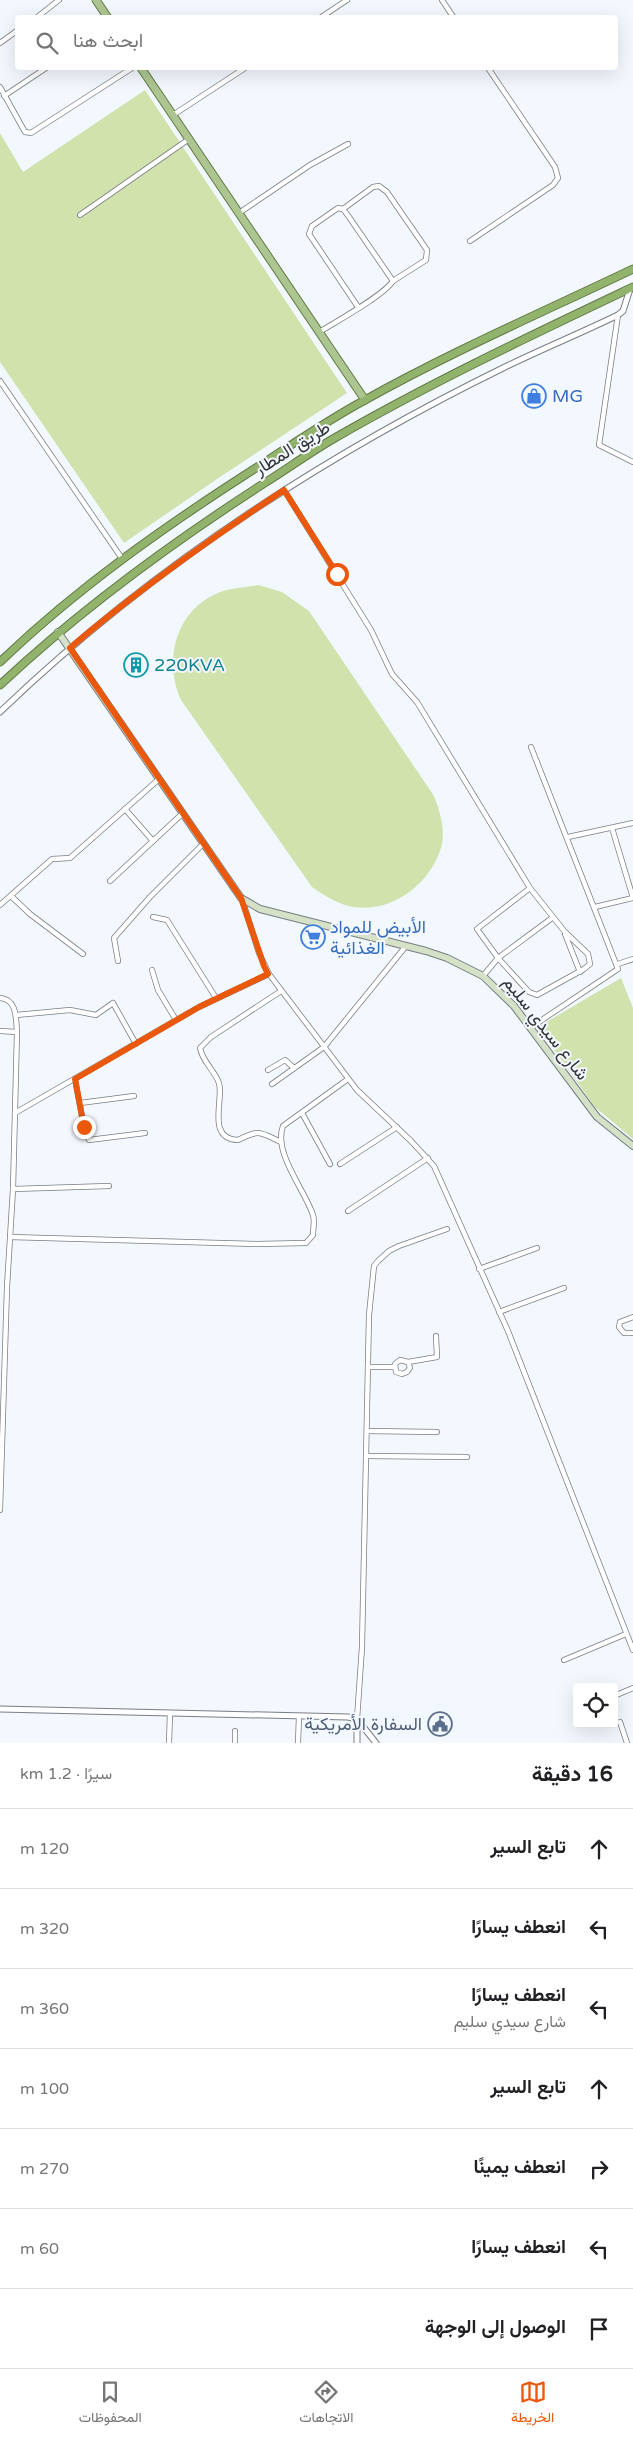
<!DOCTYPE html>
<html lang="ar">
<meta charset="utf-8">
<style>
:root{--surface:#fff;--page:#f6f6f6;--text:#202124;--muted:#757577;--line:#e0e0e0;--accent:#ea580c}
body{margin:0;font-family:"Varela Round",Vazirmatn,sans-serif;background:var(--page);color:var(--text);direction:rtl}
.controls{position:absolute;right:15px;bottom:15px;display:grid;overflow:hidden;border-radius:5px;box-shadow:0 5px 20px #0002}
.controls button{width:45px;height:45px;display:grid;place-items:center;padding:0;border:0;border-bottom:1px solid var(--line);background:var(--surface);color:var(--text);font:25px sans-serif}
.stop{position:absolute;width:15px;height:15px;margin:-11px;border:4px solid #ea580c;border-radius:50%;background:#fff}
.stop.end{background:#ea580c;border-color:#fff;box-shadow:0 1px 5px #0008}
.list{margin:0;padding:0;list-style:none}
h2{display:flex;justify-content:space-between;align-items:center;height:65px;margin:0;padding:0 20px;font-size:21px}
h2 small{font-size:16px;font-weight:400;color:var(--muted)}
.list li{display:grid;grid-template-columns:32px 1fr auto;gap:15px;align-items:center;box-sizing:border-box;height:80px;padding:0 20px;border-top:1px solid var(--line)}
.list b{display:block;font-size:19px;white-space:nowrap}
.list p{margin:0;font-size:16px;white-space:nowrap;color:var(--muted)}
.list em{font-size:16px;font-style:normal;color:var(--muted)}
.icon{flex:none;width:28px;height:28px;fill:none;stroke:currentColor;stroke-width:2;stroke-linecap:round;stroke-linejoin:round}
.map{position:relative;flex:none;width:633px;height:1743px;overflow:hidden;direction:ltr}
.search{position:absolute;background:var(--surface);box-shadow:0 5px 20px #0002;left:15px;right:15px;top:15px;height:55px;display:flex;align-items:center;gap:12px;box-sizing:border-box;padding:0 18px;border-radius:5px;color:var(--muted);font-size:19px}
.sheet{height:625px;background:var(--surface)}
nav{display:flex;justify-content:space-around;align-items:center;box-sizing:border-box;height:70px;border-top:1px solid var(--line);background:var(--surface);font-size:14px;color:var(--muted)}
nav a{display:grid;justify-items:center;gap:2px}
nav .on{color:var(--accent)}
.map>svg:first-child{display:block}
.green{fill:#d1e2ad}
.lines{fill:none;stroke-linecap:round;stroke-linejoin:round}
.minor-casing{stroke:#797d83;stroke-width:6}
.tertiary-casing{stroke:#797d83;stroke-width:7}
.secondary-casing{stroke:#797d83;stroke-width:8}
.primary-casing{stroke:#607b43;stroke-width:9}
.trunk-casing{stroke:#607b43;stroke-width:9}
.minor{stroke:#fff;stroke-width:4.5}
.tertiary{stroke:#fff;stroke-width:5}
.secondary{stroke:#d6e2c8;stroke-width:6}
.primary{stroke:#adc691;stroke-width:7}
.trunk{stroke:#92b36c;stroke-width:7}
.route{stroke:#ea580c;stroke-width:6}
.labels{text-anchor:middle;stroke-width:4;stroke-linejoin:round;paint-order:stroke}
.shop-label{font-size:18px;fill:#366cbe;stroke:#f3f7fe;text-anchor:start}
.street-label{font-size:18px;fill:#35373a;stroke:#f3f7fe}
.culture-label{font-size:18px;fill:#0d838f;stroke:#f3f7fe;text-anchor:start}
.service-label{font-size:18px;fill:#4e5e75;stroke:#f3f7fe;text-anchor:end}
</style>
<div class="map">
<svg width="633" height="1743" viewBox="0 0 633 1743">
<rect width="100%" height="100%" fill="#f3f7fe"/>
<!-- green -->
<g class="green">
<path d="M145,90L347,393L217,479L124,543L0,362V133L23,172Z"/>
<path d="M259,585L282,592L309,611L434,796C440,812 446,830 441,848C429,888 383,919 342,904C331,900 321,893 312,887L181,700C165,665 173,619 208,598C223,588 241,588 259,585Z"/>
<path d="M621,978L633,1008V1139L595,1107L538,1027Z"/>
</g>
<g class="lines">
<!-- minor casing -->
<g class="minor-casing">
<g id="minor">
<path d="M442,0L454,18"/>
<path d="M36,18L59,0"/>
<path d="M320,18L347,0"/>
<path d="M0,43L18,30"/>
<path d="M0,87L25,132L31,133L132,68"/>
<path d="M4,96L46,68"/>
<path d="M173,115L245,68"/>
<path d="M343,209L373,187L379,186L387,192L427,250L426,260L393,281"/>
<path d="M239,213L310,165L348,144"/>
<path d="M80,215L189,139"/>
<path d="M470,241L553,185L558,178L555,167L488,68"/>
<path d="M618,315L599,445L633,462"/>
<path d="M321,331C337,321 383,296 393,281L349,217L343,209L338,208L312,226L309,234L358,307"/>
<path d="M0,381L123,560"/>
<path d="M284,490L371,630L392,674L417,702L530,888L565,932L588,954L590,964L584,969L537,995L529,992L498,958L477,929L530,888"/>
<path d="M125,809L153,841"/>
<path d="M568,837L633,823"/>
<path d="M110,881L182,814"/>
<path d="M11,896L30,914L83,954"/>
<path d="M242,899L259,953L269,974L357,1090L411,1141L434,1166L508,1331L633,1650"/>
<path d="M0,905L52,859L70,858L159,779"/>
<path d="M595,907L633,898L612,828"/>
<path d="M153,917L167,920L216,998"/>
<path d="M565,934L580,972"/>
<path d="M118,961L114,938L150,897L203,844"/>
<path d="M618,964L633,959"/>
<path d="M152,970L158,990L176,1020"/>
<path d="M483,976L498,958L552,918"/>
<path d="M0,998C17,999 16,1018 17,1032L13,1189L7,1287L0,1510"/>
<path d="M16,1015L70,1010L96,1015L113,1003L136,1044"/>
<path d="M530,1028L618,969L531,747"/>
<path d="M0,1031L17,1032"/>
<path d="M268,1070L285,1060L294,1068"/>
<path d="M75,1079L84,1127L89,1140L145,1133"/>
<path d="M272,1084L324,1047L406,946"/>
<path d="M80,1103L134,1096"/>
<path d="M15,1113L199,1007L269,974"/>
<path d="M302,1113L330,1164"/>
<path d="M281,1142C259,1132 260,1129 238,1140C206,1139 224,1100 219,1083C215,1071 202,1061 200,1048L211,1037L281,991"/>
<path d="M340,1164L397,1127"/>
<path d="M13,1189L109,1186"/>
<path d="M348,1211L428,1158"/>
<path d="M10,1237L257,1244L306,1243L313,1235C313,1228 315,1221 313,1215C305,1190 273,1153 283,1126L348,1079"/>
<path d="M479,1269L537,1248"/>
<path d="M499,1312L564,1288"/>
<path d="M633,1317L620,1322L619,1327L624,1333H633"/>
<path d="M408,1362L410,1368L407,1372L402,1374L396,1372L395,1364L400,1360L408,1362L437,1357L436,1336"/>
<path d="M368,1367H395"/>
<path d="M367,1431L437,1432"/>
<path d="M366,1456L467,1457"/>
<path d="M564,1660L626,1634"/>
<path d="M614,1696L633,1688"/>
<path d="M357,1719L362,1647L369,1315L374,1266L378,1261L389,1251L399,1246L447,1229"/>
<path d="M620,1722L627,1743"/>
<path d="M169,1743L170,1713"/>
<path d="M235,1743V1731"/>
<path d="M298,1743L299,1716"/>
</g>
</g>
<!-- tertiary casing -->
<g class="tertiary-casing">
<g id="tertiary">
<path d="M0,712C148,570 321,457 505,367C542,349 581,333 618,315L623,311L630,289"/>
<path d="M0,1709L348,1717L357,1719V1743"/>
<path d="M357,1719L376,1743"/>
</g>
</g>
<!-- secondary casing -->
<g class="secondary-casing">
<path id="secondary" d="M58,632L241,898L260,909L426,951L447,958L483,976L514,1006L597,1117L633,1146"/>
</g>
<!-- primary casing -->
<g class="primary-casing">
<g id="primary">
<path d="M96,0L108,18"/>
<path d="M141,68L365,400"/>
</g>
</g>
<!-- trunk casing -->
<g class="trunk-casing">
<g id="trunk">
<path d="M0,662C78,587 168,524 259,466C294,443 328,420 365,400C451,352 543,312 633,269"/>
<path d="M0,685C81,609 170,544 263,484C287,469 309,453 333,439C430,383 532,335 633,287"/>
</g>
</g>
<!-- minor -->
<use href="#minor" class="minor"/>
<!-- tertiary -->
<use href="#tertiary" class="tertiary"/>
<!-- secondary -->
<use href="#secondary" class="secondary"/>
<!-- primary -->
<use href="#primary" class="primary"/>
<!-- trunk -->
<use href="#trunk" class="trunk"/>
</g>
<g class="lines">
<!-- route -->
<path class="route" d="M84,1127L75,1079L199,1007L268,974L264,966L241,898L70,648C138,590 210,539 284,490L337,574"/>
</g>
<!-- icons -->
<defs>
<g id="shop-ring" transform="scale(1.25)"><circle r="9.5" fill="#f3f7fe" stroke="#3f7fe0" stroke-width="1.5"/><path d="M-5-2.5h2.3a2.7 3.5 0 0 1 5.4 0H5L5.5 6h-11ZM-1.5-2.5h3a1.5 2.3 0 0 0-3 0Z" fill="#3f7fe0"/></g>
<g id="building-ring" transform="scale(1.25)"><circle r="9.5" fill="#f3f7fe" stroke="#0f9aa8" stroke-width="1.5"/><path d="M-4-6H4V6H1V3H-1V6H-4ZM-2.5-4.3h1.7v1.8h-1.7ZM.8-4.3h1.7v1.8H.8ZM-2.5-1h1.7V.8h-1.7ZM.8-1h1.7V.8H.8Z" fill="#0f9aa8"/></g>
<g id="supermarket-ring" transform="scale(1.25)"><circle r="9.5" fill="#f3f7fe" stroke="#3f7fe0" stroke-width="1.5"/><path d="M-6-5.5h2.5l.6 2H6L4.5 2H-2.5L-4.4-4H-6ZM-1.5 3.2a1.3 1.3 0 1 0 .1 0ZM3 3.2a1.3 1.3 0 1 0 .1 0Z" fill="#3f7fe0"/></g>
<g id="civic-ring" transform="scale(1.25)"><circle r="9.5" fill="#f3f7fe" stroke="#5c6f8a" stroke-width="1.5"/><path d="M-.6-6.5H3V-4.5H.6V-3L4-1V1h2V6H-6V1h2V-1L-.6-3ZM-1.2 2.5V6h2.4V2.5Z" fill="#5c6f8a"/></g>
</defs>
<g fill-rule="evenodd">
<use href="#shop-ring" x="534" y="396"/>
<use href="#building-ring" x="136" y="665"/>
<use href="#supermarket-ring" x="313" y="937"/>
<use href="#civic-ring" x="440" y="1724"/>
</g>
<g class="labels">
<!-- shop labels -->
<g class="shop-label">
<text x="552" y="402">MG</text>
<text x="330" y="933">الأبيض للمواد<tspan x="330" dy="21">الغذائية</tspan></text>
</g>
<!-- street labels -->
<g class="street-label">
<text transform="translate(292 448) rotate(-32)" y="6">طريق المطار</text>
<text transform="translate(546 1028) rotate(52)" y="6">شارع سيدي سليم</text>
</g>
<!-- culture labels -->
<g class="culture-label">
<text x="154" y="671">220KVA</text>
</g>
<!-- service labels -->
<g class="service-label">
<text x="422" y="1730">السفارة الأمريكية</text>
</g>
</g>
</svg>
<div class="controls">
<button><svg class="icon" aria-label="locate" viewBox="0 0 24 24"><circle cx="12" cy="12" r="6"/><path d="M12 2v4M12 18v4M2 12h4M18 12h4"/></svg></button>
</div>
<div class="stop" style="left:337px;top:574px"></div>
<div class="stop end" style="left:84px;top:1127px"></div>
<div class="search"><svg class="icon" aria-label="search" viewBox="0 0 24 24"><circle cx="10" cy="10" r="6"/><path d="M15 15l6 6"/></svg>ابحث هنا</div>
</div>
<section class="sheet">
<h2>16 دقيقة<small>سيرًا · 1.2 km</small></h2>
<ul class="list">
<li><svg class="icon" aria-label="ahead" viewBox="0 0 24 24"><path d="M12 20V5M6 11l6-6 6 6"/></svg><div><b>تابع السير</b></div><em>120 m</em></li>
<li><svg class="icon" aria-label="left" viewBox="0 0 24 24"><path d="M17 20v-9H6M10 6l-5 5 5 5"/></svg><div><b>انعطف يسارًا</b></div><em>320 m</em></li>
<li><svg class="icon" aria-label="left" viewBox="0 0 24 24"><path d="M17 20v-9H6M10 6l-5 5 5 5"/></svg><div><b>انعطف يسارًا</b><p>شارع سيدي سليم</p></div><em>360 m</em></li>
<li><svg class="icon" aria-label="ahead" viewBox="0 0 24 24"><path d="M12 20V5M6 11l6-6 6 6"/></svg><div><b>تابع السير</b></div><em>100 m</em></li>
<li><svg class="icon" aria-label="right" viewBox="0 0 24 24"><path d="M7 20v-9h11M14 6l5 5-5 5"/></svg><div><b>انعطف يمينًا</b></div><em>270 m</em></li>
<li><svg class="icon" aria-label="left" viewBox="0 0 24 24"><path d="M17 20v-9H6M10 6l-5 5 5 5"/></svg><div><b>انعطف يسارًا</b></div><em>60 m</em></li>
<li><svg class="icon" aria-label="arrive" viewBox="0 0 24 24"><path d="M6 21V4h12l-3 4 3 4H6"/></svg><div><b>الوصول إلى الوجهة</b></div></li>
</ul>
</section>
<nav>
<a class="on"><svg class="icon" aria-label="map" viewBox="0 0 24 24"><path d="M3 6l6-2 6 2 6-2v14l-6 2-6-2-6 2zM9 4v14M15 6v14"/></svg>الخريطة</a>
<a><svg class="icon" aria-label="directions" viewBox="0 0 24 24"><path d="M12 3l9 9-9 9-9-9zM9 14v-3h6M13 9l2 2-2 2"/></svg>الاتجاهات</a>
<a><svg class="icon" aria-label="saved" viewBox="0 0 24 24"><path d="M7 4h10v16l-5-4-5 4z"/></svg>المحفوظات</a>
</nav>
